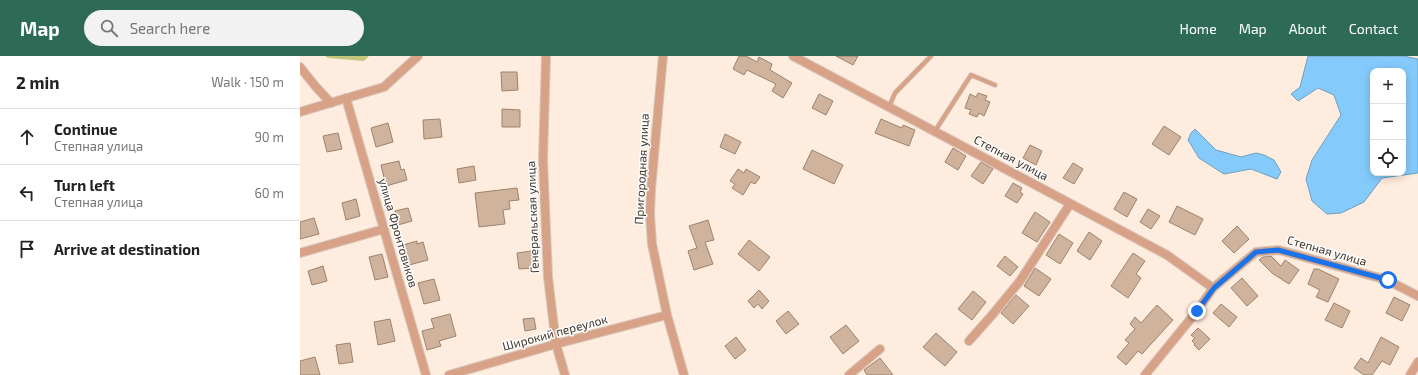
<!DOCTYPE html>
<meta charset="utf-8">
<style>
:root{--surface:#fff;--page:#f2f2f2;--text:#222;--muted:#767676;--line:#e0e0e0;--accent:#2e6b57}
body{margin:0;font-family:"Exo 2",sans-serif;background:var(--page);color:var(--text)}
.controls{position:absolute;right:12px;top:12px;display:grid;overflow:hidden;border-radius:8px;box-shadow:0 2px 10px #0003}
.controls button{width:36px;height:36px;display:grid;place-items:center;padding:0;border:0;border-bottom:1px solid var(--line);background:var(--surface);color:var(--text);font:20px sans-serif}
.stop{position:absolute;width:12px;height:12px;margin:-9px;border:3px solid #1a73e8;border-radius:50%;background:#fff}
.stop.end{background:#1a73e8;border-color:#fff;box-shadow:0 1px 4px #0008}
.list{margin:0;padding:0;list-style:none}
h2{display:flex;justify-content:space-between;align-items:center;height:52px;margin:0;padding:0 16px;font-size:17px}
h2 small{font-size:13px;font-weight:400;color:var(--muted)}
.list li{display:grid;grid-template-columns:26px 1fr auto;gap:12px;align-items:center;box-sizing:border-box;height:56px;padding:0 16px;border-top:1px solid var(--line)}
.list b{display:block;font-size:15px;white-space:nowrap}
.list p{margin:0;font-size:13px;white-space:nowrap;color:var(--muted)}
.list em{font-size:13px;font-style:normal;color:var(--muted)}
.icon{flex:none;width:22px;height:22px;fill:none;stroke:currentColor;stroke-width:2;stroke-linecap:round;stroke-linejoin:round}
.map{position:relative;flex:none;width:1118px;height:319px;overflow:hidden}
header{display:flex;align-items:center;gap:24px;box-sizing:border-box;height:56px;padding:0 20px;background:var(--accent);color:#fff}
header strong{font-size:19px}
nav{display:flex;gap:22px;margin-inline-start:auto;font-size:14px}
.search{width:280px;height:36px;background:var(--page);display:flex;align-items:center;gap:10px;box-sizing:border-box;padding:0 14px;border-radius:22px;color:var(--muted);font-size:15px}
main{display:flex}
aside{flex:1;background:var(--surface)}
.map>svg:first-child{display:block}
.forest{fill:#c3c77a}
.water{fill:#84cbfc;stroke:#709ebd;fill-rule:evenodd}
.building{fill:#d0b39c;stroke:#9d826c}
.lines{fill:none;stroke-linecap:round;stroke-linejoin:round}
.service-casing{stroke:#d8c7ba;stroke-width:5.5}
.minor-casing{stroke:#d8c7ba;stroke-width:10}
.service{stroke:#d7a288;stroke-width:4}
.minor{stroke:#d7a288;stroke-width:8}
.route{stroke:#1a73e8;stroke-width:5}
.labels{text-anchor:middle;stroke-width:3;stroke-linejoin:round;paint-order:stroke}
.street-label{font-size:12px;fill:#40352b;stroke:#fdfdfd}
</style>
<header>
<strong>Map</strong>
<div class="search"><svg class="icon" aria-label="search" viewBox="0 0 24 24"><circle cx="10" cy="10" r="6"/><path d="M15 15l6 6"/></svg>Search here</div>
<nav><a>Home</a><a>Map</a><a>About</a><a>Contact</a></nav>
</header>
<main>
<aside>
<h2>2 min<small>Walk · 150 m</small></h2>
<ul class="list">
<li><svg class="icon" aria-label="ahead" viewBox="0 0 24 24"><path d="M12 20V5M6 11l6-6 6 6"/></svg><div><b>Continue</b><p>Степная улица</p></div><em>90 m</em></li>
<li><svg class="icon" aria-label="left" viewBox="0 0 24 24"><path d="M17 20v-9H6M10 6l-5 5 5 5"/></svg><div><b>Turn left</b><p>Степная улица</p></div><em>60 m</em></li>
<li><svg class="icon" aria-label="arrive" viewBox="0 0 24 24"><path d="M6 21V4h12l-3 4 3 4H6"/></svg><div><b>Arrive at destination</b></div></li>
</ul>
</aside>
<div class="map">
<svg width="1118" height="319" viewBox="0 0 1118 319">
<rect width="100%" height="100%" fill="#feecde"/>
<!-- forest -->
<path class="forest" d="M25,0H69L64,5L28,2Z"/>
<!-- water -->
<g class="water">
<path d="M1008,0H1103L1118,3V117L1082,122L1064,146L1041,157L1027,158L1012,145L1006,123L1012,104L1041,59L1034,39L1018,32L998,45L991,38L1000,31ZM1073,15H1103V117H1073Z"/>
<path d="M895,73L916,94L941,101L956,97L964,99L974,104L981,116L977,123L951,113L924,118L899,102L888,84L891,77Z"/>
</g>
<!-- building -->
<g class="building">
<path d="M439,0H446L457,6L459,1L472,8L470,14L492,27L483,42L472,35L476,28L447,14L444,19L433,13Z"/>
<path d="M536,0H558L553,9Z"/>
<path d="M201,16H217L218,34L202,35Z"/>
<path d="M678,37L687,40L685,44L690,46L684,60L679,57L677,61L669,58L671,54L665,52L670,38L676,41Z"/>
<path d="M519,38L533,45L526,59L512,52Z"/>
<path d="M202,53L220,54V71H202Z"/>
<path d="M140,63L142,81L124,83L123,64Z"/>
<path d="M581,63L602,72L603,69L615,74L609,90L575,77Z"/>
<path d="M88,67L93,86L76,91L71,72Z"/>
<path d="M864,70L881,81L869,99L852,88Z"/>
<path d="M38,77L42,93L27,96L23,80Z"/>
<path d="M425,78L441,86L435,98L420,91Z"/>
<path d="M730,89L742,95L736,109L723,102Z"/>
<path d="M653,92L666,100L658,114L645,106Z"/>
<path d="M512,94L543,109L534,128L503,113Z"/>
<path d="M99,105L101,114L104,113L107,124L86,130L81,109Z"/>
<path d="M681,106L693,113L683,128L671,120Z"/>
<path d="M773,107L783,113L774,128L763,122Z"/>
<path d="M174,110L176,124L159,127L157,113Z"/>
<path d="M438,113L444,117L446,113L460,121L455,128L451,126L443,139L432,132L435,128L430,125Z"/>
<path d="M713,127L722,132L720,136L723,138L717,147L705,140Z"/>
<path d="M217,132L219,144L209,145L210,153L203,154L205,168L179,171L175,137Z"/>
<path d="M824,136L837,143L827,161L814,153Z"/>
<path d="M56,143L60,160L46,164L42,147Z"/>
<path d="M877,150L903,163L895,179L869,166Z"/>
<path d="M108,152L112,165L98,169L95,155Z"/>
<path d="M848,153L860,160L851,173L840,166Z"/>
<path d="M735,156L750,166L737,186L722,177Z"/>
<path d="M14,162L19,178L0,183V166Z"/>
<path d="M408,164L414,184L405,186L413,208L394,214L388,195L397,192L389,170Z"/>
<path d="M937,170L949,183L934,197L922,185Z"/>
<path d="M789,176L802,185L790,204L777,195Z"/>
<path d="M759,178L773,187L760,208L746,199Z"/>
<path d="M449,184L470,201L459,215L438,198Z"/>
<path d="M117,185V188L123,186L128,204L109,209L103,189Z"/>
<path d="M231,195L233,212L219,213L217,197Z"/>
<path d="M833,197L845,205L836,218L841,222L828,242L811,230Z"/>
<path d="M82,198L88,221L75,224L69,201Z"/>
<path d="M705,200L718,211L710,220L697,210Z"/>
<path d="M971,200L981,210L985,204L999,214L989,228L972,217L959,204L963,201Z"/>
<path d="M23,210L27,225L12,229L8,215Z"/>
<path d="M735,212L751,223L739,240L724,230Z"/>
<path d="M1014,213H1018L1039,223L1028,246L1016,241L1020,234L1008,228Z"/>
<path d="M942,222L958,240L947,250L931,232Z"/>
<path d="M134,223L140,244L124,248L118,227Z"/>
<path d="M459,234L469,245L462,253L458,248L454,252L448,245Z"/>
<path d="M673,235L686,246L672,264L658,253Z"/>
<path d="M716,239L729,250L713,268L701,257Z"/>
<path d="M1094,241L1110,249L1102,265L1086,257Z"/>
<path d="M1034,247L1050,255L1042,272L1025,264Z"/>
<path d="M921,248L937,261L929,271L913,257Z"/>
<path d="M857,249L873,264L842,298L838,295L826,309L817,301L829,287L825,284L835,273L830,268L835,261L841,267Z"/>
<path d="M488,255L499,268L486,278L476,265Z"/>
<path d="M150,258L156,280L139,285L141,290L127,294L122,275L134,272L131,263Z"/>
<path d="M234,262L236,273L225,275L223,263Z"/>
<path d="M90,263L95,285L78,289L74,266Z"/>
<path d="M546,269L559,285L543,298L530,281Z"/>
<path d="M898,272L910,283L899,294L894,289L895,288L892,285L895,282L891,279Z"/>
<path d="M636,277L657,296L645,310L623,291Z"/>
<path d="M436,281L446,294L435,303L425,290Z"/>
<path d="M1081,281L1099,291L1090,309L1082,305L1072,319H1064L1054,312L1061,302L1068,307Z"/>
<path d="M50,287L53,306L39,308L36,289Z"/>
<path d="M15,301L20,319H0V305Z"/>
<path d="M580,302L593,319H567L564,314Z"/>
</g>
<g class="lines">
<!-- service casing -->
<g class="service-casing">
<g id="service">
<path d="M589,51L595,37L631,0"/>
<path d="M635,75L671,19L695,29"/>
</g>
</g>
<!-- minor casing -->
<g class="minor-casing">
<g id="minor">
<path d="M246,0L243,104L248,221L256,288L265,319"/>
<path d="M363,0L351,133L350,158L352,188L367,259L384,319"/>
<path d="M493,0L867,199L913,232"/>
<path d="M0,11L16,31L31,47"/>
<path d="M46,42L126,319"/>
<path d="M0,56L84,31L118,0"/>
<path d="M0,197L84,173"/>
<path d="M669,285L693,258L720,225L770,148"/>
<path d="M149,319L256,288L367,259"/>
<path d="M549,319L580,293"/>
<path d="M845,319L897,255L913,232L956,196L979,194L1087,224L1118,240"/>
<path d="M1110,319L1118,306"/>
</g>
</g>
<!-- service -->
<use href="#service" class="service"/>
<!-- minor -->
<use href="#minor" class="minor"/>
</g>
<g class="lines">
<!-- route -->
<path class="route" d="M897,255L914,232L956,196L978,194L1088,224"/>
</g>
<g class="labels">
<!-- street labels -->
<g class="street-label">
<text transform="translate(711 102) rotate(28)" y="4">Степная улица</text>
<text transform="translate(342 113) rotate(-87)" y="4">Пригородная улица</text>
<text transform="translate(233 161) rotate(-92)" y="4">Генеральская улица</text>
<text transform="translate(98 177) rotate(74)" y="4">улица Фронтовиков</text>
<text transform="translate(1027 195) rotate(16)" y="4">Степная улица</text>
<text transform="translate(255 277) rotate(-15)" y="4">Широкий переулок</text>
</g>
</g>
</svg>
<div class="controls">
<button>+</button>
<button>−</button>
<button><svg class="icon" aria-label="locate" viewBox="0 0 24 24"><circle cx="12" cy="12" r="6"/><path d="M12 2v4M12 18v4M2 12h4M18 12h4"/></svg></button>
</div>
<div class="stop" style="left:1088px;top:224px"></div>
<div class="stop end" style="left:897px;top:255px"></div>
</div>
</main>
